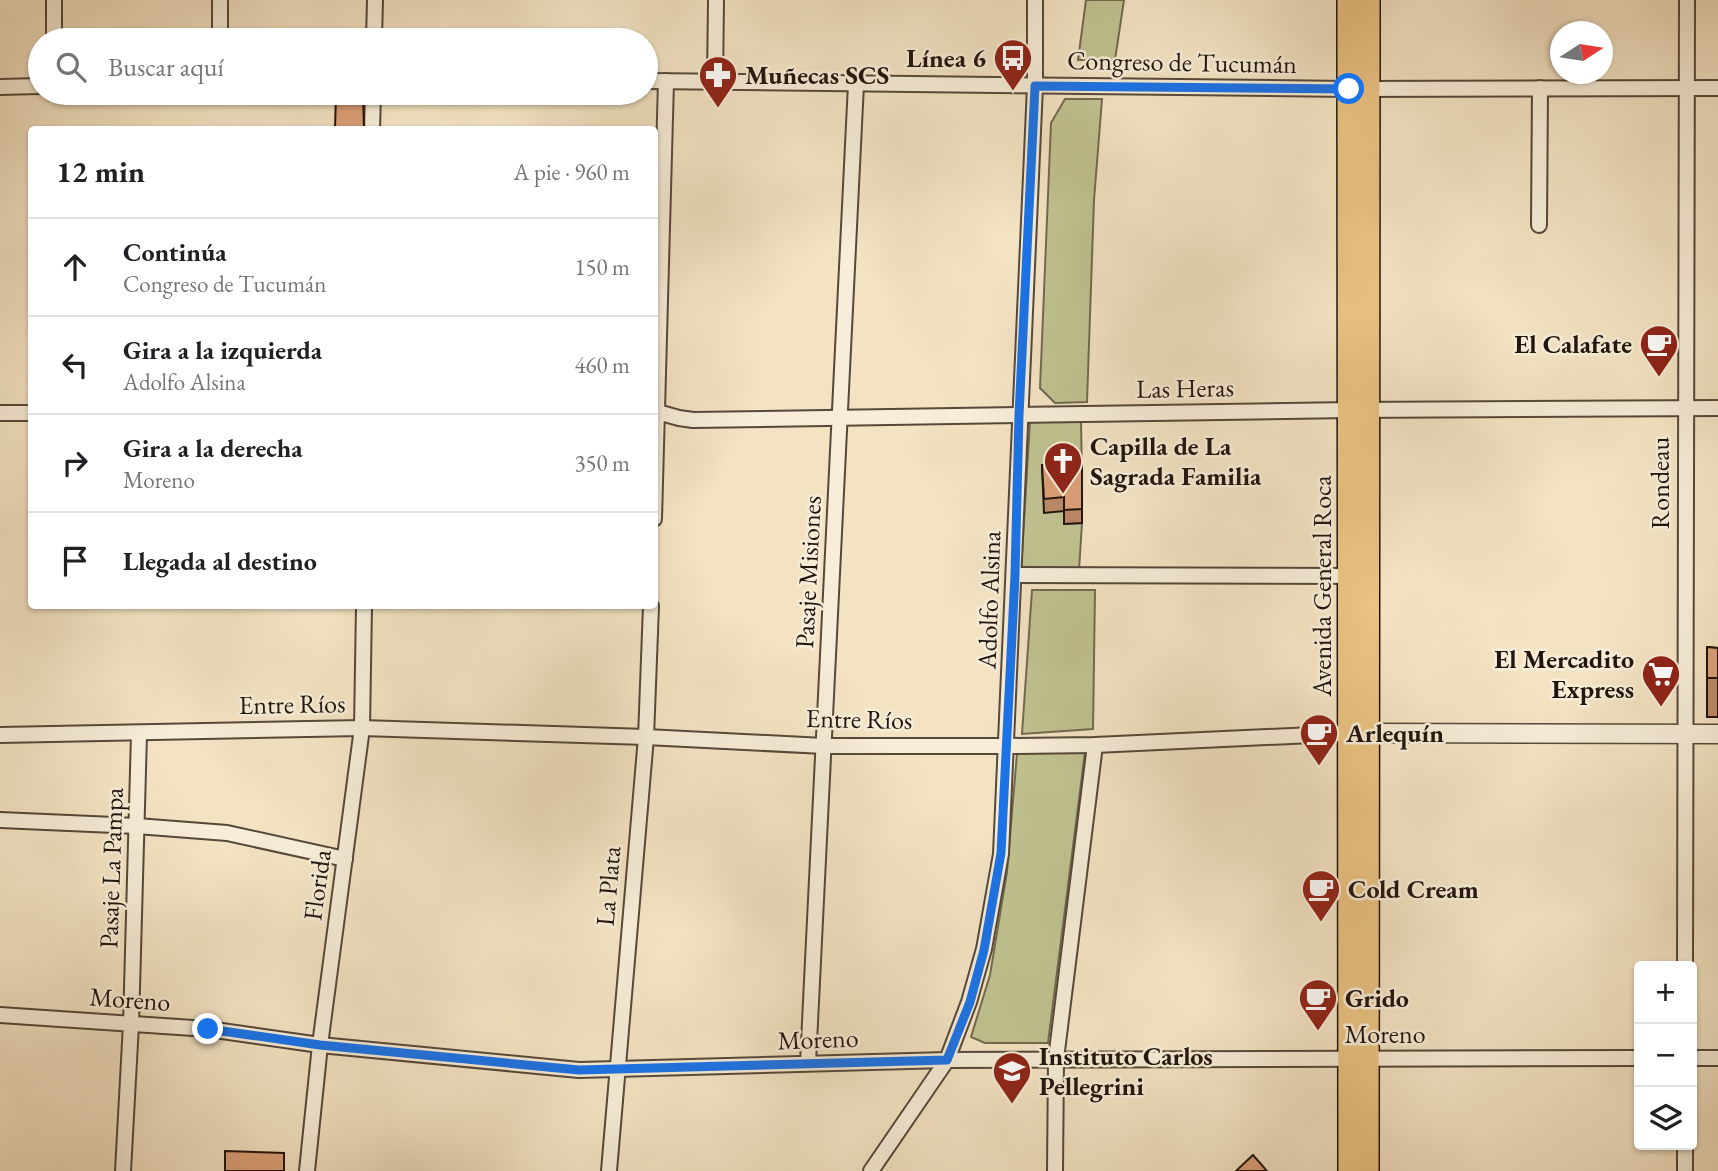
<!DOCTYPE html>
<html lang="es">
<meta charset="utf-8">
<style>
:root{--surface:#fff;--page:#f6f6f6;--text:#202124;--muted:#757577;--line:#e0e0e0}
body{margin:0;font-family:"EB Garamond",serif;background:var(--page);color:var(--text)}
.controls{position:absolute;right:21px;bottom:21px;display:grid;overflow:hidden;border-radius:7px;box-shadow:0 2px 5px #0004}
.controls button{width:63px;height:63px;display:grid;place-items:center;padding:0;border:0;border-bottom:2px solid var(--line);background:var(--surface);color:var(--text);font:35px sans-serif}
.compass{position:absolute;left:1550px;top:21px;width:63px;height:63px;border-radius:50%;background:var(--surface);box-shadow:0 2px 5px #0004;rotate:78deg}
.stop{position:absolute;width:21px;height:21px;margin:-16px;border:5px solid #1a73e8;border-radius:50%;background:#fff}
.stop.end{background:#1a73e8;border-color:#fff;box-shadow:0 2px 7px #0008}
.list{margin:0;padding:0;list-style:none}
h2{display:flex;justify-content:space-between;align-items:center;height:91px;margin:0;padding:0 28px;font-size:30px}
h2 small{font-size:23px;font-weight:400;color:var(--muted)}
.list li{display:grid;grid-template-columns:46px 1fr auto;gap:21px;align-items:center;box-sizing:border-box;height:98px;padding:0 28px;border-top:2px solid var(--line)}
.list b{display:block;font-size:26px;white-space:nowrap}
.list p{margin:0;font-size:23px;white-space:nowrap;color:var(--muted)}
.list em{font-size:23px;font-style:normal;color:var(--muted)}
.icon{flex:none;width:38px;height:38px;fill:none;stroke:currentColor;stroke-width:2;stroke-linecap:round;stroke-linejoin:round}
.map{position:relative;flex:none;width:1718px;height:1171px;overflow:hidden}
.search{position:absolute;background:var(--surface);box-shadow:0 2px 5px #0004;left:28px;top:28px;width:630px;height:77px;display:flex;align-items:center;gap:18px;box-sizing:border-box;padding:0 24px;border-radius:38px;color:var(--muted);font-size:26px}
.panel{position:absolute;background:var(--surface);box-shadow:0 2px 5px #0004;left:28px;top:126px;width:630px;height:483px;border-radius:7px}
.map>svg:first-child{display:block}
.park{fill:#c0c290;stroke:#716b4e;stroke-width:2}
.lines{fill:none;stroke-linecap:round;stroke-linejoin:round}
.minor-casing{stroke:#56483a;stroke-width:18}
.tertiary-casing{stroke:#56483a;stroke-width:21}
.primary-casing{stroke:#22140d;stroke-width:26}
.minor{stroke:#f7edd8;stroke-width:14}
.tertiary{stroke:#f7edd8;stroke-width:18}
.primary{stroke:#eac282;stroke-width:23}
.wall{fill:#bc8966;stroke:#22140d;stroke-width:2}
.building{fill:#db9f77;stroke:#22140d;stroke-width:2}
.route{stroke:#1a73e8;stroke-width:9}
.labels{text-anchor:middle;stroke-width:5;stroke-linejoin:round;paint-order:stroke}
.poi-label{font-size:26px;font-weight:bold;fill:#22140d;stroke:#f7edd8;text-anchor:start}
.street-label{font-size:26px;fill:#22140d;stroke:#f7edd8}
</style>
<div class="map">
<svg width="1718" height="1171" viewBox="0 0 1718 1171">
<rect width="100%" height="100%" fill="#f3e3c3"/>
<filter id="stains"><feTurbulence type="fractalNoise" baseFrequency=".00286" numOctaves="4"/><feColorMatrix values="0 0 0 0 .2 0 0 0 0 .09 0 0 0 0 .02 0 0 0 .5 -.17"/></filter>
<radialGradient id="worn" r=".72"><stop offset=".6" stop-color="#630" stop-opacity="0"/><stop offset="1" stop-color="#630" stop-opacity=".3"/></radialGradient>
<!-- park -->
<g class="park">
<path d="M1086,0H1124L1115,60H1078Z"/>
<path d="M1065,99H1102L1094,200L1087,402L1055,403L1040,388L1051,123Z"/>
<path d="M1030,422H1081L1082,479H1043L1064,511V524L1082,523L1079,570H1021Z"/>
<path d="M1032,590H1095L1093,729L1022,734Z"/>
<path d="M1085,752L1048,1043H985L971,1037L990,975L1007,872L1017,753Z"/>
</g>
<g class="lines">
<!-- minor casing -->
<g class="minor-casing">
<g id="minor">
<path d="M54,0V40"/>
<path d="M220,0V40"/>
<path d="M374,40L375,0"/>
<path d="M646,81L1349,89L1718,88"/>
<path d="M715,81L716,0"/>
<path d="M0,87L40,86"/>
<path d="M372,130L373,93"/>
<path d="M1539,225L1540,88"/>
<path d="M654,411L679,418L693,420L1350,410L1718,408"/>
<path d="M0,413H32"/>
<path d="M654,519L666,81"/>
<path d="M1015,575L1350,576"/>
<path d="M0,735L362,728L646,737L824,746H1007L1095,745L1356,733"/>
<path d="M0,820L137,826L227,833L345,859"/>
<path d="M1685,966L1687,0"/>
<path d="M0,1015L208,1029L320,1045L579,1070L947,1060L1639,1058"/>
<path d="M1692,1058H1718"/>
<path d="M808,1063L856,84"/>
<path d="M123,1171L131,1024L139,734"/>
<path d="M307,1171L320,1045L362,728L364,606"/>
<path d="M609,1171L646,737L651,606"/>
<path d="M871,1171L947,1060L969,1002L984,949L1001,854L1035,86V0"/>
<path d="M1055,1171L1056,1059L1095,745"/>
<path d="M1685,1171V1145"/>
</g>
</g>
<!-- tertiary casing -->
<g class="tertiary-casing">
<path id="tertiary" d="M1369,733L1718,734"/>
</g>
<!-- primary casing -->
<g class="primary-casing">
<g id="primary">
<path d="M1349,0L1350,1171"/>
<path d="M1367,1171L1368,0"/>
</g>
</g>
<!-- minor -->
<use href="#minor" class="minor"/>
<!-- tertiary -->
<use href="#tertiary" class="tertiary"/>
<!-- primary -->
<use href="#primary" class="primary"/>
</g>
<!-- wall -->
<g class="wall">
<path d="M1042,465H1082V523L1064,524V511L1044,513Z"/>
<path d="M1707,647L1718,648V717H1707Z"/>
</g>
<!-- building -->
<g class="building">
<path d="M336,93H363L364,130H335Z"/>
<path d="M1042,465H1082V509L1064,510V497L1044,499Z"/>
<path d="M1707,647L1718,648V678H1707Z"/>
<path d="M225,1151L284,1153V1171H225Z"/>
<path d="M1253,1155L1267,1171H1236Z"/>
</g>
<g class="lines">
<!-- route -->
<path class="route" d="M208,1029L320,1045L579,1070L947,1060L970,1002L984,950L1001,853L1015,575L1019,415L1035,86L1349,89"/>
</g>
<!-- icons -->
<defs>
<g id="bus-pin" transform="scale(2.0125)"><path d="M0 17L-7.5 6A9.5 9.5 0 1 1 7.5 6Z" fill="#8f2418" stroke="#f7edd8"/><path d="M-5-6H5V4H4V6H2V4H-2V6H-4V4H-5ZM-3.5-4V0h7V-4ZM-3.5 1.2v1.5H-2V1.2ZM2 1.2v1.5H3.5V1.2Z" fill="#fff"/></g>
<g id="pharmacy-pin" transform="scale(2.0125)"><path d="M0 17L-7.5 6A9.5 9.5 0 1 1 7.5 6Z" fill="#8f2418" stroke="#f7edd8"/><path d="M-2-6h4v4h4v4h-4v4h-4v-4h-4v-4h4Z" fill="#fff"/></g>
<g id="cafe-pin" transform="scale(2.0125)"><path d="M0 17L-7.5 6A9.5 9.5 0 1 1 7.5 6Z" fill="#8f2418" stroke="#f7edd8"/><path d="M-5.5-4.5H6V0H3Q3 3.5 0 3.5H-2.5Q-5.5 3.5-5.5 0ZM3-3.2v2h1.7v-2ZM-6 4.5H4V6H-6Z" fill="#fff"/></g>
<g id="church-pin" transform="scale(2.0125)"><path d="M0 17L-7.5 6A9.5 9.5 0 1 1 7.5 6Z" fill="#8f2418" stroke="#f7edd8"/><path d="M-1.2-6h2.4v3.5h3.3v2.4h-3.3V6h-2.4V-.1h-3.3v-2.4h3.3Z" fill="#fff"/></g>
<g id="supermarket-pin" transform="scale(2.0125)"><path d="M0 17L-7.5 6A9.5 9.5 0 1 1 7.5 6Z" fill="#8f2418" stroke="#f7edd8"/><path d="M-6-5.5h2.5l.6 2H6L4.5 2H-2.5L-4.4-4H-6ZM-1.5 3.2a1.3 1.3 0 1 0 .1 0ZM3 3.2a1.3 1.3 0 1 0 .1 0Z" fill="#fff"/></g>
<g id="school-pin" transform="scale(2.0125)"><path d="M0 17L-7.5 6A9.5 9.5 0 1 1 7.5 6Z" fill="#8f2418" stroke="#f7edd8"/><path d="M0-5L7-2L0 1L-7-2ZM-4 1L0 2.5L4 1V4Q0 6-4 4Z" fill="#fff"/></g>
</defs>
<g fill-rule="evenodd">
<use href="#bus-pin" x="1013" y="58"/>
<use href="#pharmacy-pin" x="718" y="75"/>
<use href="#cafe-pin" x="1659" y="344"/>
<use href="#church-pin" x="1063" y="461"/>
<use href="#supermarket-pin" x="1661" y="674"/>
<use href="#cafe-pin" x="1319" y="733"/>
<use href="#cafe-pin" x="1321" y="889"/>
<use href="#cafe-pin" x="1318" y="998"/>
<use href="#school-pin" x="1012" y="1071"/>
</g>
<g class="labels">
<!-- poi labels -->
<g class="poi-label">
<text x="986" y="67" text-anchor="end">Línea 6</text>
<text x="745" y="84">Muñecas SCS</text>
<text x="1632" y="353" text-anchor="end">El Calafate</text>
<text x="1090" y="455">Capilla de La<tspan x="1090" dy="30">Sagrada Familia</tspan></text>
<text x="1634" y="668" text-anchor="end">El Mercadito<tspan x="1634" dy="30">Express</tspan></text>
<text x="1346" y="742">Arlequín</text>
<text x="1348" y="898">Cold Cream</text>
<text x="1345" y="1007">Grido</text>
<text x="1039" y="1065">Instituto Carlos<tspan x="1039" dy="30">Pellegrini</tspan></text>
</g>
<!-- street labels -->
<g class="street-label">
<text transform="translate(1182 62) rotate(1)" y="9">Congreso de Tucumán</text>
<text transform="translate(1185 388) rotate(-1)" y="9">Las Heras</text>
<text transform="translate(1660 483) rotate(-90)" y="9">Rondeau</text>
<text transform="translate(808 572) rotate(-87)" y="9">Pasaje Misiones</text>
<text transform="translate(1322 586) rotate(-90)" y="9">Avenida General Roca</text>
<text transform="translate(989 600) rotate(-88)" y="9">Adolfo Alsina</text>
<text transform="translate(292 704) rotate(-1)" y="9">Entre Ríos</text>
<text transform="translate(859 719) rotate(1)" y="9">Entre Ríos</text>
<text transform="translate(111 868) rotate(-88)" y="9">Pasaje La Pampa</text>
<text transform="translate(317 885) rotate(-82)" y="9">Florida</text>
<text transform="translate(608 886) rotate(-85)" y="9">La Plata</text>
<text transform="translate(130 999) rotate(4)" y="9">Moreno</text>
<text x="1385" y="1043">Moreno</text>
<text transform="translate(818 1039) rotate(-2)" y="9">Moreno</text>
</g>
</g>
<rect width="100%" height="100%" filter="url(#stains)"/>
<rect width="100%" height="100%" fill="url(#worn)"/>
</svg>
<div class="controls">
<button>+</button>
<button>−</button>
<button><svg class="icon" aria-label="layers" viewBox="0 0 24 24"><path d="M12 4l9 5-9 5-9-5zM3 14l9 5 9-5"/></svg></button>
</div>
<svg class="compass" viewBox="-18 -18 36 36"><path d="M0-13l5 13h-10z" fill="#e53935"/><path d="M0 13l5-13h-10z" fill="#757577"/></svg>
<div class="stop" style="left:1349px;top:89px"></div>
<div class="stop end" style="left:208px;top:1029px"></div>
<div class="search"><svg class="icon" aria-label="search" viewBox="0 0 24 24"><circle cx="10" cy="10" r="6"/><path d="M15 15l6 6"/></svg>Buscar aquí</div>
<section class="panel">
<h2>12 min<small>A pie · 960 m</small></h2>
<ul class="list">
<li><svg class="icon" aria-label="ahead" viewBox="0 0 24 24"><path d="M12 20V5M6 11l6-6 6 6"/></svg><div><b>Continúa</b><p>Congreso de Tucumán</p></div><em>150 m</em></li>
<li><svg class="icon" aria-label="left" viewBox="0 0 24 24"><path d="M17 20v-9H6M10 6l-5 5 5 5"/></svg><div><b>Gira a la izquierda</b><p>Adolfo Alsina</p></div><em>460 m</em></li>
<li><svg class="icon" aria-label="right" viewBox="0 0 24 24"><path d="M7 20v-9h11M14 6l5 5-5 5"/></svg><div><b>Gira a la derecha</b><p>Moreno</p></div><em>350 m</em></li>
<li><svg class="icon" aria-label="arrive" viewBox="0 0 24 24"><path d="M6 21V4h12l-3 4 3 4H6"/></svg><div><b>Llegada al destino</b></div></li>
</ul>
</section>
</div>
